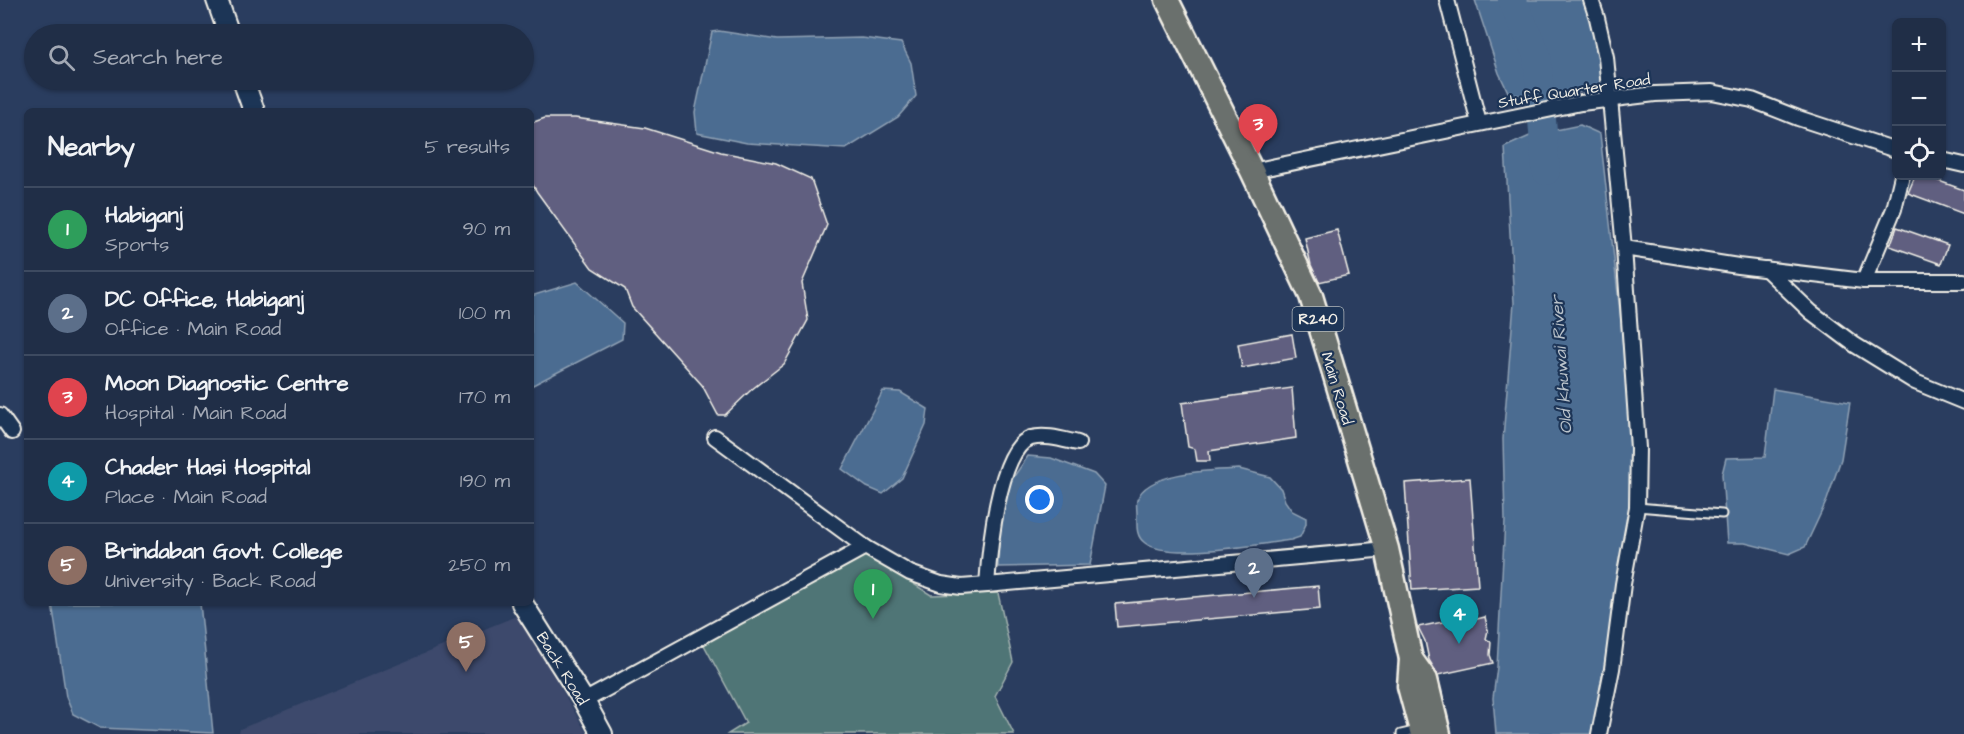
<!DOCTYPE html>
<meta charset="utf-8">
<style>
:root{--surface:#202e47;--page:#2d3a52;--text:#f1f3f6;--muted:#a2a8b4;--line:#3d4a60;--accent:#8bbbb9}
body{margin:0;font-family:"Architects Daughter",sans-serif;background:var(--page);color:var(--text)}
.controls{position:absolute;right:18px;top:18px;display:grid;overflow:hidden;border-radius:9px;box-shadow:0 2px 4px #0004}
.controls button{width:54px;height:54px;display:grid;place-items:center;padding:0;border:0;border-bottom:2px solid var(--line);background:var(--surface);color:var(--text);font:30px sans-serif}
.you{position:absolute;left:1040px;top:500px;width:21px;height:21px;margin:-15px;border:4px solid #fff;border-radius:50%;background:#1a73e8;box-shadow:0 0 0 9px #1a73e833}
.badge{display:grid;place-items:center;width:39px;height:39px;border-radius:50%;background:var(--accent);color:#fff;font-size:20px;font-weight:700}
.pin{position:absolute;translate:-50% -50px;filter:drop-shadow(0 2px 3px #0008)}
.pin::after{content:'';position:absolute;top:32px;width:21px;height:18px;background:inherit;clip-path:polygon(0 0,100% 0,50% 100%)}
.list{margin:0;padding:0;list-style:none}
h2{display:flex;justify-content:space-between;align-items:center;height:78px;margin:0;padding:0 24px;font-size:26px}
h2 small{font-size:20px;font-weight:400;color:var(--muted)}
.list li{display:grid;grid-template-columns:39px 1fr auto;gap:18px;align-items:center;box-sizing:border-box;height:84px;padding:0 24px;border-top:2px solid var(--line)}
.list b{display:block;font-size:22px;white-space:nowrap}
.list p{margin:0;font-size:20px;white-space:nowrap;color:var(--muted)}
.list em{font-size:20px;font-style:normal;color:var(--muted)}
.icon{flex:none;width:33px;height:33px;fill:none;stroke:currentColor;stroke-width:2;stroke-linecap:round;stroke-linejoin:round}
.map{position:relative;flex:none;width:1964px;height:734px;overflow:hidden}
.search{position:absolute;background:var(--surface);box-shadow:0 2px 4px #0004;left:24px;top:24px;width:510px;height:66px;display:flex;align-items:center;gap:15px;box-sizing:border-box;padding:0 21px;border-radius:33px;color:var(--muted);font-size:22px}
.panel{position:absolute;background:var(--surface);box-shadow:0 2px 4px #0004;left:24px;top:108px;width:510px;height:498px;border-radius:9px}
.map>svg:first-child{display:block}
.built{fill:#3e4a6c}
.green{fill:#507476;stroke:#a2b2af;stroke-width:1.5}
.water{fill:#4c6c91;stroke:#8fa1b4;stroke-width:1.5}
.lines{fill:none;stroke-linecap:round;stroke-linejoin:round}
.river{stroke:#4c6c91;stroke-width:28}
.building{fill:#605f80;stroke:#f4f1e8;stroke-width:1.5}
.lane-casing{stroke:#f4f1e8;stroke-width:11}
.street-casing{stroke:#f4f1e8;stroke-width:18}
.secondary-casing{stroke:#f4f1e8;stroke-width:24}
.primary-casing{stroke:#f4f1e8;stroke-width:27}
.lane{stroke:#1d3557;stroke-width:7}
.street{stroke:#1d3557;stroke-width:14}
.secondary{stroke:#1d3557;stroke-width:20}
.primary{stroke:#6b706d;stroke-width:22}
.labels{text-anchor:middle;stroke-width:4.5;stroke-linejoin:round;paint-order:stroke}
.shield{fill:#1d3557;stroke:#b4b9bc;stroke-width:1.5}
.shield-label{font-size:15px;font-weight:bold;fill:#f4f1e8}
.street-label{font-size:16px;fill:#f4f1e8;stroke:#1d3557}
.water-label{font-size:18px;font-style:italic;fill:#b9c2ca;stroke:#1d3557}
</style>
<div class="map">
<svg width="1964" height="734" viewBox="0 0 1964 734">
<rect width="100%" height="100%" fill="#2a3d5f"/>
<filter id="ink" filterUnits="userSpaceOnUse"><feTurbulence type="fractalNoise" baseFrequency=".0167" numOctaves="2"/><feDisplacementMap in="SourceGraphic" scale="12" xChannelSelector="R" yChannelSelector="G"/><feConvolveMatrix kernelMatrix="1 2 1 2 8 2 1 2 1" color-interpolation-filters="sRGB"/></filter>
<g filter="url(#ink)">
<!-- built -->
<path class="built" d="M519,615L587,734H239L240,729Z"/>
<!-- green -->
<path class="green" d="M860,550L931,595L998,593L1013,662L995,696L1014,734H728L746,723L703,643Z"/>
<!-- water -->
<g class="water">
<path d="M1475,0H1586L1604,51L1602,86L1552,99L1509,94L1499,73Z"/>
<path d="M719,31L777,40L862,38L901,43L911,63L916,96L898,117L846,149L747,143L697,133L695,112L712,32Z"/>
<path d="M1580,125L1600,134L1621,321L1634,485L1593,734H1496L1493,698L1497,667L1505,521L1503,439L1514,303L1505,147L1532,135Z"/>
<path d="M577,282L623,323L622,339L531,386V296Z"/>
<path d="M1773,389L1850,402L1841,459L1827,500L1805,547L1789,554L1745,543H1727L1722,474L1726,458L1765,457Z"/>
<path d="M883,391L900,392L928,409L926,425L902,478L883,494L867,487L842,469Z"/>
<path d="M1028,456L1051,458L1094,474L1105,486L1090,565L998,567L1000,515L1010,482Z"/>
<path d="M1239,469L1270,477L1281,489L1285,501L1292,511L1306,518V524L1300,537L1291,540C1261,544 1168,561 1145,543C1135,536 1137,524 1137,514C1137,510 1136,504 1137,500C1146,471 1214,470 1239,469Z"/>
<path d="M52,603H200L213,733L100,728L73,714L66,697Z"/>
</g>
<g class="lines">
<!-- river -->
<path class="river" d="M1512,0L1537,55L1546,171"/>
</g>
<!-- building -->
<g class="building">
<path d="M545,118H575L645,128L721,152L776,163L811,179L827,225L802,283L808,320L784,364L751,390L725,415H718L702,385L632,307L625,289L592,268L537,192L531,182V123Z"/>
<path d="M1915,176H1925L1964,190V214L1908,193Z"/>
<path d="M1897,227L1948,245L1941,264L1890,246Z"/>
<path d="M1337,230L1349,275L1319,282L1311,265L1305,238Z"/>
<path d="M1292,334L1296,358L1242,368L1238,344Z"/>
<path d="M1292,388L1296,438L1209,451L1210,461H1197L1195,449L1188,447L1182,403Z"/>
<path d="M1470,478L1478,586L1412,590L1405,483Z"/>
<path d="M1318,586L1320,609L1117,627L1115,604Z"/>
<path d="M1467,617L1477,619L1485,617L1488,630L1486,639L1491,642L1490,655L1493,663L1438,675L1429,660L1425,641L1418,627Z"/>
</g>
<g class="lines">
<!-- lane casing -->
<g class="lane-casing">
<g id="lane">
<path d="M1637,507L1722,514"/>
<path d="M1401,734L1418,730"/>
</g>
</g>
<!-- street casing -->
<g class="street-casing">
<g id="street">
<path d="M1447,0L1479,123"/>
<path d="M1591,0L1597,18L1606,57L1624,248L1638,448L1637,507L1623,584L1612,669L1599,734"/>
<path d="M1942,160L1964,165"/>
<path d="M1252,171L1581,103L1655,94L1712,92L1752,100L1798,118L1896,150"/>
<path d="M1624,248L1738,266L1864,281H1964"/>
<path d="M1766,269L1811,312L1855,345L1915,382L1964,402"/>
<path d="M1864,281L1894,209L1902,176"/>
<path d="M0,415L12,432"/>
<path d="M715,437L865,547L910,573L941,584L961,587L987,585L1387,549"/>
<path d="M987,585C989,555 998,447 1031,438C1046,434 1064,440 1078,443"/>
<path d="M584,701L865,547"/>
</g>
</g>
<!-- secondary casing -->
<g class="secondary-casing">
<g id="secondary">
<path d="M217,0L229,34"/>
<path d="M243,80L254,111"/>
<path d="M522,603L584,701L602,734"/>
</g>
</g>
<!-- primary casing -->
<g class="primary-casing">
<g id="primary">
<path d="M1167,0L1252,171L1311,296L1387,549L1411,659L1409,686L1422,734"/>
<path d="M1411,659L1426,680L1439,734"/>
</g>
</g>
<!-- lane -->
<use href="#lane" class="lane"/>
<!-- street -->
<use href="#street" class="street"/>
<!-- secondary -->
<use href="#secondary" class="secondary"/>
<!-- primary -->
<use href="#primary" class="primary"/>
</g>
</g>
<g class="labels">
<!-- shield labels -->
<rect class="shield" x="1292.5" y="307" width="51" height="24" rx="4.5"/>
<g class="shield-label">
<text x="1318" y="324">R240</text>
</g>
<!-- street labels -->
<g class="street-label">
<text transform="translate(1574 90) rotate(-9)" y="6">Stuff Quarter Road</text>
<text transform="translate(1338 388) rotate(73)" y="6">Main Road</text>
<text transform="translate(563 668) rotate(58)" y="6">Back Road</text>
</g>
<!-- water labels -->
<g class="water-label">
<text transform="translate(1561 365) rotate(-94)" y="6">Old khuwai River</text>
</g>
</g>
</svg>
<div class="controls">
<button>+</button>
<button>−</button>
<button><svg class="icon" aria-label="locate" viewBox="0 0 24 24"><circle cx="12" cy="12" r="6"/><path d="M12 2v4M12 18v4M2 12h4M18 12h4"/></svg></button>
</div>
<div class="you"></div>
<div class="pin badge" style="left:873px;top:619px;background:#2e9e5b">1</div>
<div class="pin badge" style="left:1254px;top:598px;background:#5c6f8a">2</div>
<div class="pin badge" style="left:1258px;top:154px;background:#e0444e">3</div>
<div class="pin badge" style="left:1459px;top:644px;background:#0f9aa8">4</div>
<div class="pin badge" style="left:466px;top:672px;background:#8d6e63">5</div>
<div class="search"><svg class="icon" aria-label="search" viewBox="0 0 24 24"><circle cx="10" cy="10" r="6"/><path d="M15 15l6 6"/></svg>Search here</div>
<section class="panel">
<h2>Nearby<small>5 results</small></h2>
<ul class="list">
<li><span class="badge" style="background:#2e9e5b">1</span><div><b>Habiganj</b><p>Sports</p></div><em>90 m</em></li>
<li><span class="badge" style="background:#5c6f8a">2</span><div><b>DC Office, Habiganj</b><p>Office · Main Road</p></div><em>100 m</em></li>
<li><span class="badge" style="background:#e0444e">3</span><div><b>Moon Diagnostic Centre</b><p>Hospital · Main Road</p></div><em>170 m</em></li>
<li><span class="badge" style="background:#0f9aa8">4</span><div><b>Chader Hasi Hospital</b><p>Place · Main Road</p></div><em>190 m</em></li>
<li><span class="badge" style="background:#8d6e63">5</span><div><b>Brindaban Govt. College</b><p>University · Back Road</p></div><em>250 m</em></li>
</ul>
</section>
</div>
